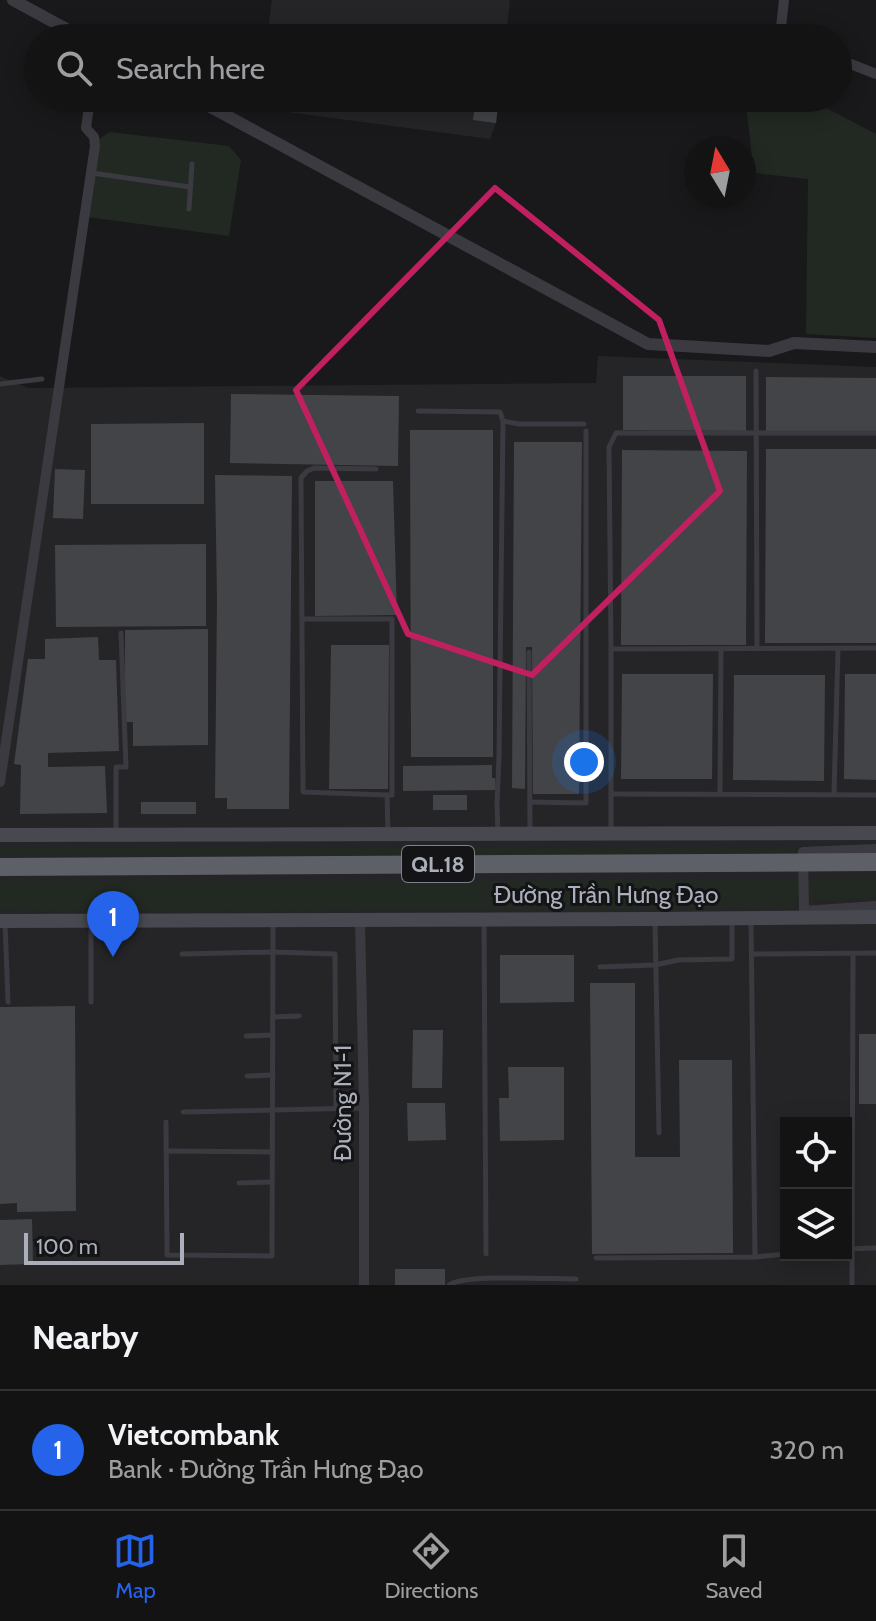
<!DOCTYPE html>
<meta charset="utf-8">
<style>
:root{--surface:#131314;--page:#1c1c1d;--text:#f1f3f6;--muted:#9d9ea0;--line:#323234;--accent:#2563eb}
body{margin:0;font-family:Cabin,sans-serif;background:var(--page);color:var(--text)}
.controls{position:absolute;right:24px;bottom:24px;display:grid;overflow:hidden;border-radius:0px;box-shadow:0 4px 20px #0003}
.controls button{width:72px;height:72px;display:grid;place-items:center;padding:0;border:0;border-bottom:2px solid var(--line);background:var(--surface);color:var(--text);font:40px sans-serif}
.compass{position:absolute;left:684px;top:136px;width:72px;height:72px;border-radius:50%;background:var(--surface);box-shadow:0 4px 20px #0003;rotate:350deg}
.scale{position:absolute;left:24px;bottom:20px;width:160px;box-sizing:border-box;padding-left:8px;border:4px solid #abafbb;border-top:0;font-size:22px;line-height:28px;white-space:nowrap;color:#abafbb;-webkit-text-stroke:6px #141416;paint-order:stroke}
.you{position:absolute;left:584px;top:762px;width:28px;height:28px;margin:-20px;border:6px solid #fff;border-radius:50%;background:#1a73e8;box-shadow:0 0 0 12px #1a73e833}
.badge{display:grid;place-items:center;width:52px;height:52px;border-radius:50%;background:var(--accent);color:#fff;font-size:26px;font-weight:700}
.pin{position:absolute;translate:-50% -66px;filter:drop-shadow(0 2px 4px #0008)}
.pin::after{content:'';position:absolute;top:42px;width:28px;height:24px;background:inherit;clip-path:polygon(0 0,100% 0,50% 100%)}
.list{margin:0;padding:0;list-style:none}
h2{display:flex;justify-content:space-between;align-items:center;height:104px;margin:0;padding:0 32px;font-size:34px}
h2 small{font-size:26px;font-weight:400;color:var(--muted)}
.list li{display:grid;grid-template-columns:52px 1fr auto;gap:24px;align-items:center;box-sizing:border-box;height:120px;padding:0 32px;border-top:2px solid var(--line)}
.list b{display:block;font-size:30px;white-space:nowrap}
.list p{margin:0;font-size:26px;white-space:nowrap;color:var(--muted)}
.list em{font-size:26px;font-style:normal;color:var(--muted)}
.icon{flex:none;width:44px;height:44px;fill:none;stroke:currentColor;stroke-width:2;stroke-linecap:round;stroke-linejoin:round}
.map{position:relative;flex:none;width:876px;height:1285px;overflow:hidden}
.search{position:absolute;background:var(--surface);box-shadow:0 4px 20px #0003;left:24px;right:24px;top:24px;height:88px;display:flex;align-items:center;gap:20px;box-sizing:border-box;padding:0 28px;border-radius:44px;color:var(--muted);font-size:30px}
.sheet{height:224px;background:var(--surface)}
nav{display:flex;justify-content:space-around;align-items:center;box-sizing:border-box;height:112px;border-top:2px solid var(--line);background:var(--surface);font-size:22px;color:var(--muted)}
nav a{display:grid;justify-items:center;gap:4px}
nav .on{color:var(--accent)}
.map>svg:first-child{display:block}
.built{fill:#252528;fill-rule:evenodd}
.green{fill:#212922}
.building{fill:#434448}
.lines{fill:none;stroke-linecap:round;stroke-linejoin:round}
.service{stroke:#3a3a40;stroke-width:5}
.minor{stroke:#3a3a40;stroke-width:10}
.tertiary{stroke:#3a3a40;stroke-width:12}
.secondary{stroke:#484950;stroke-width:14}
.trunk{stroke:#5e6068;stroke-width:18}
.marked{fill:none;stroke:#c12060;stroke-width:6;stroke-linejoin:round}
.labels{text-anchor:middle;stroke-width:6;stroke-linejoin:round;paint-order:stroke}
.shield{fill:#141416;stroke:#7e808a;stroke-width:2}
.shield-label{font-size:22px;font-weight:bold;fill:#abafbb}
.street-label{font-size:24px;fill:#abafbb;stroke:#141416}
</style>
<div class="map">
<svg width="876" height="1285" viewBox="0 0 876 1285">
<rect width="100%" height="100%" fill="#19191b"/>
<!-- built -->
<g class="built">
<path d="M272,0H510L506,38H267Z"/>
<path d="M259,98H499L496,123L490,139L258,108Z"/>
<path d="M598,356L876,367V1285H0V376L28,388L596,383ZM786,1123H846V1255H786Z"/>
</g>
<!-- green -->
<g class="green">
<path d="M745,98H807L876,134V338L806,334L808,179L754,173Z"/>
<path d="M110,132L229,146L241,160L229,236L80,216L91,144Z"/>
<path d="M0,848H797L796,856L0,855Z"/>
<path d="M876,878V898L797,900L796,908L129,911L0,910V881H490Z"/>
</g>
<!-- building -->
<g class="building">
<path d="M476,98H499L496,123L473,120Z"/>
<path d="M623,376H746V431L623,430Z"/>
<path d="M766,377L876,378V432H766Z"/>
<path d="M231,394L399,396L398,466L230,463Z"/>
<path d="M204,423V504H91V424Z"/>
<path d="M410,430H493V757H411Z"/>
<path d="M514,442H582L579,794H533L532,647H526L525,789L512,788Z"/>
<path d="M766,449H876V643H765Z"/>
<path d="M622,450L747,451L746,645H621Z"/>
<path d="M55,469L85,470L83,519L53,518Z"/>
<path d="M215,475L292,476L289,809H227V798H215L217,599Z"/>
<path d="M315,481H393L397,615L315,616Z"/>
<path d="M206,544V626L56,627L55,545Z"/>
<path d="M208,629V745L133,746V722H125V630Z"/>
<path d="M98,637L99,660H116L119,751L48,753V767L105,766L107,813L20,814L21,765L14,764L28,659H45V639Z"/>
<path d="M331,645H389L388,789H329Z"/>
<path d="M622,674H713L712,779H621Z"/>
<path d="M845,674H876V780L844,779Z"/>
<path d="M734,675H825L824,781L733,780Z"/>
<path d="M492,765V778H495L496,790L403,791V766Z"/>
<rect x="433" y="795" width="34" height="15"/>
<rect x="141" y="802" width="55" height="12"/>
<path d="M500,955H574V1002L500,1003Z"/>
<path d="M590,983H635V1157H680L679,1060H732L733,1253L592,1254Z"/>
<path d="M75,1006L76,1211L17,1212V1203L0,1204V1007Z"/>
<path d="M413,1030H443L442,1088H412Z"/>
<rect x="859" y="1034" width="17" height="70"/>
<path d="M508,1067H564V1140L500,1141L499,1098H509Z"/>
<path d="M407,1103H445L446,1140L408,1141Z"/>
<path d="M32,1219L33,1264L0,1265V1220Z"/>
<rect x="395" y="1269" width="50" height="16"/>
</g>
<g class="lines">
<!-- service -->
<g class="service">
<path d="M92,173L190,187"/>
<path d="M189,209L192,164"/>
<path d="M756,371L757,649"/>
<path d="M0,384L42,379"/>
<path d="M418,411L500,412L503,421L519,424H584"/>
<path d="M376,469L314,468L307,471L301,478L303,792L387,795L388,833"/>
<path d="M303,619H392V795H387"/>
<path d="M611,649L876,648"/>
<path d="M529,652L530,833"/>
<path d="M611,794L876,795"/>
<path d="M834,794L838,649"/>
<path d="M720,795L721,649"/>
<path d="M530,802L586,803V431"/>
<path d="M611,830V649L609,447L616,433H876"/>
<path d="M116,833V767H126L121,633"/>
<path d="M498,833L497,804L499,756L503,421"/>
<path d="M751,919L755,1257"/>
<path d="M655,920L659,1133"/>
<path d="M484,921L486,1254"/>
<path d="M5,923L8,1002"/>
<path d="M182,954L273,952L335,954L336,1108"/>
<path d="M753,954L876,953"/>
<path d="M600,967L655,965L678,960L732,959V920"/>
<path d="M91,1002V923"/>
<path d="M273,1017L299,1016"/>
<path d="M246,1036L273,1035"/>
<path d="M247,1076L273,1075"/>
<path d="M183,1112L363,1108"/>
<path d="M166,1122L167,1255L272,1256L273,921"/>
<path d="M166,1151L272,1152"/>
<path d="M239,1183L272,1182"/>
<path d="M846,1249L876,1248"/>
<path d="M596,1258L755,1257L786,1254"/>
<path d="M449,1285C466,1274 551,1279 576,1279"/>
<path d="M852,1285L853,953"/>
</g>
<!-- minor -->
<g class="minor">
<path d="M784,0L780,36L786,38"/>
<path d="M838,59L876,74"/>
<path d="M0,782L95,146L94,137L86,128L90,98"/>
<path d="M876,849L803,852L804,911L876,906"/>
<path d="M360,921L364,1108V1285"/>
</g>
<!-- tertiary -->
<g class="tertiary">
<path d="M13,0L83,38"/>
<path d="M194,98L648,344L769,351L794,343L876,347"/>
</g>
<!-- secondary -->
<g class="secondary">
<path d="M0,835L876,833"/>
<path d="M0,921L655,919L876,917"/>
</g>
<!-- trunk -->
<path class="trunk" d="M0,867L876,862"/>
</g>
<!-- marked area -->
<path class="marked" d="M495,188L659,320L720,491L532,675L408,634L296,390Z"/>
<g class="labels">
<!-- shield labels -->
<rect class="shield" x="402" y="846" width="72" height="36" rx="6"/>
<g class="shield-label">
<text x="438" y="872">QL.18</text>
</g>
<!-- street labels -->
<g class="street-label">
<text x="606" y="903">Đường Trần Hưng Đạo</text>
<text transform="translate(343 1103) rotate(-90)" y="8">Đường N1-1</text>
</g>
</g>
</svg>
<div class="controls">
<button><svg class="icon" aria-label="locate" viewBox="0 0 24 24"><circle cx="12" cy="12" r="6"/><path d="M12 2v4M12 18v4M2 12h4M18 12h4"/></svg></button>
<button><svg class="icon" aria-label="layers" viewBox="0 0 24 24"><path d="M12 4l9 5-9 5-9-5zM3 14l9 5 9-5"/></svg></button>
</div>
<svg class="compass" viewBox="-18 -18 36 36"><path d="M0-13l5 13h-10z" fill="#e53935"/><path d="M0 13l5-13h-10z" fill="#9d9ea0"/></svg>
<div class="scale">100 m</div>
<div class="you"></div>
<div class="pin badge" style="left:113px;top:957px">1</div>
<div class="search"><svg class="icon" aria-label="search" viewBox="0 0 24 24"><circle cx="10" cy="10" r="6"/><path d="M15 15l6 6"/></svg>Search here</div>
</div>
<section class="sheet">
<h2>Nearby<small></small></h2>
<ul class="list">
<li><span class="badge">1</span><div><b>Vietcombank</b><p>Bank · Đường Trần Hưng Đạo</p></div><em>320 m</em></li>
</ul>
</section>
<nav>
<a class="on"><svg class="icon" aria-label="map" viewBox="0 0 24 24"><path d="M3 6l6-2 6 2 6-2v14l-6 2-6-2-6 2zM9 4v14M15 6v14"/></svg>Map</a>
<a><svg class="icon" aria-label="directions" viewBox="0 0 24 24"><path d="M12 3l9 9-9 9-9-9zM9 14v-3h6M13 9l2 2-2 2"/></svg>Directions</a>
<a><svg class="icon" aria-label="saved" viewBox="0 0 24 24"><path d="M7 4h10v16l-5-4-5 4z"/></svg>Saved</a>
</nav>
